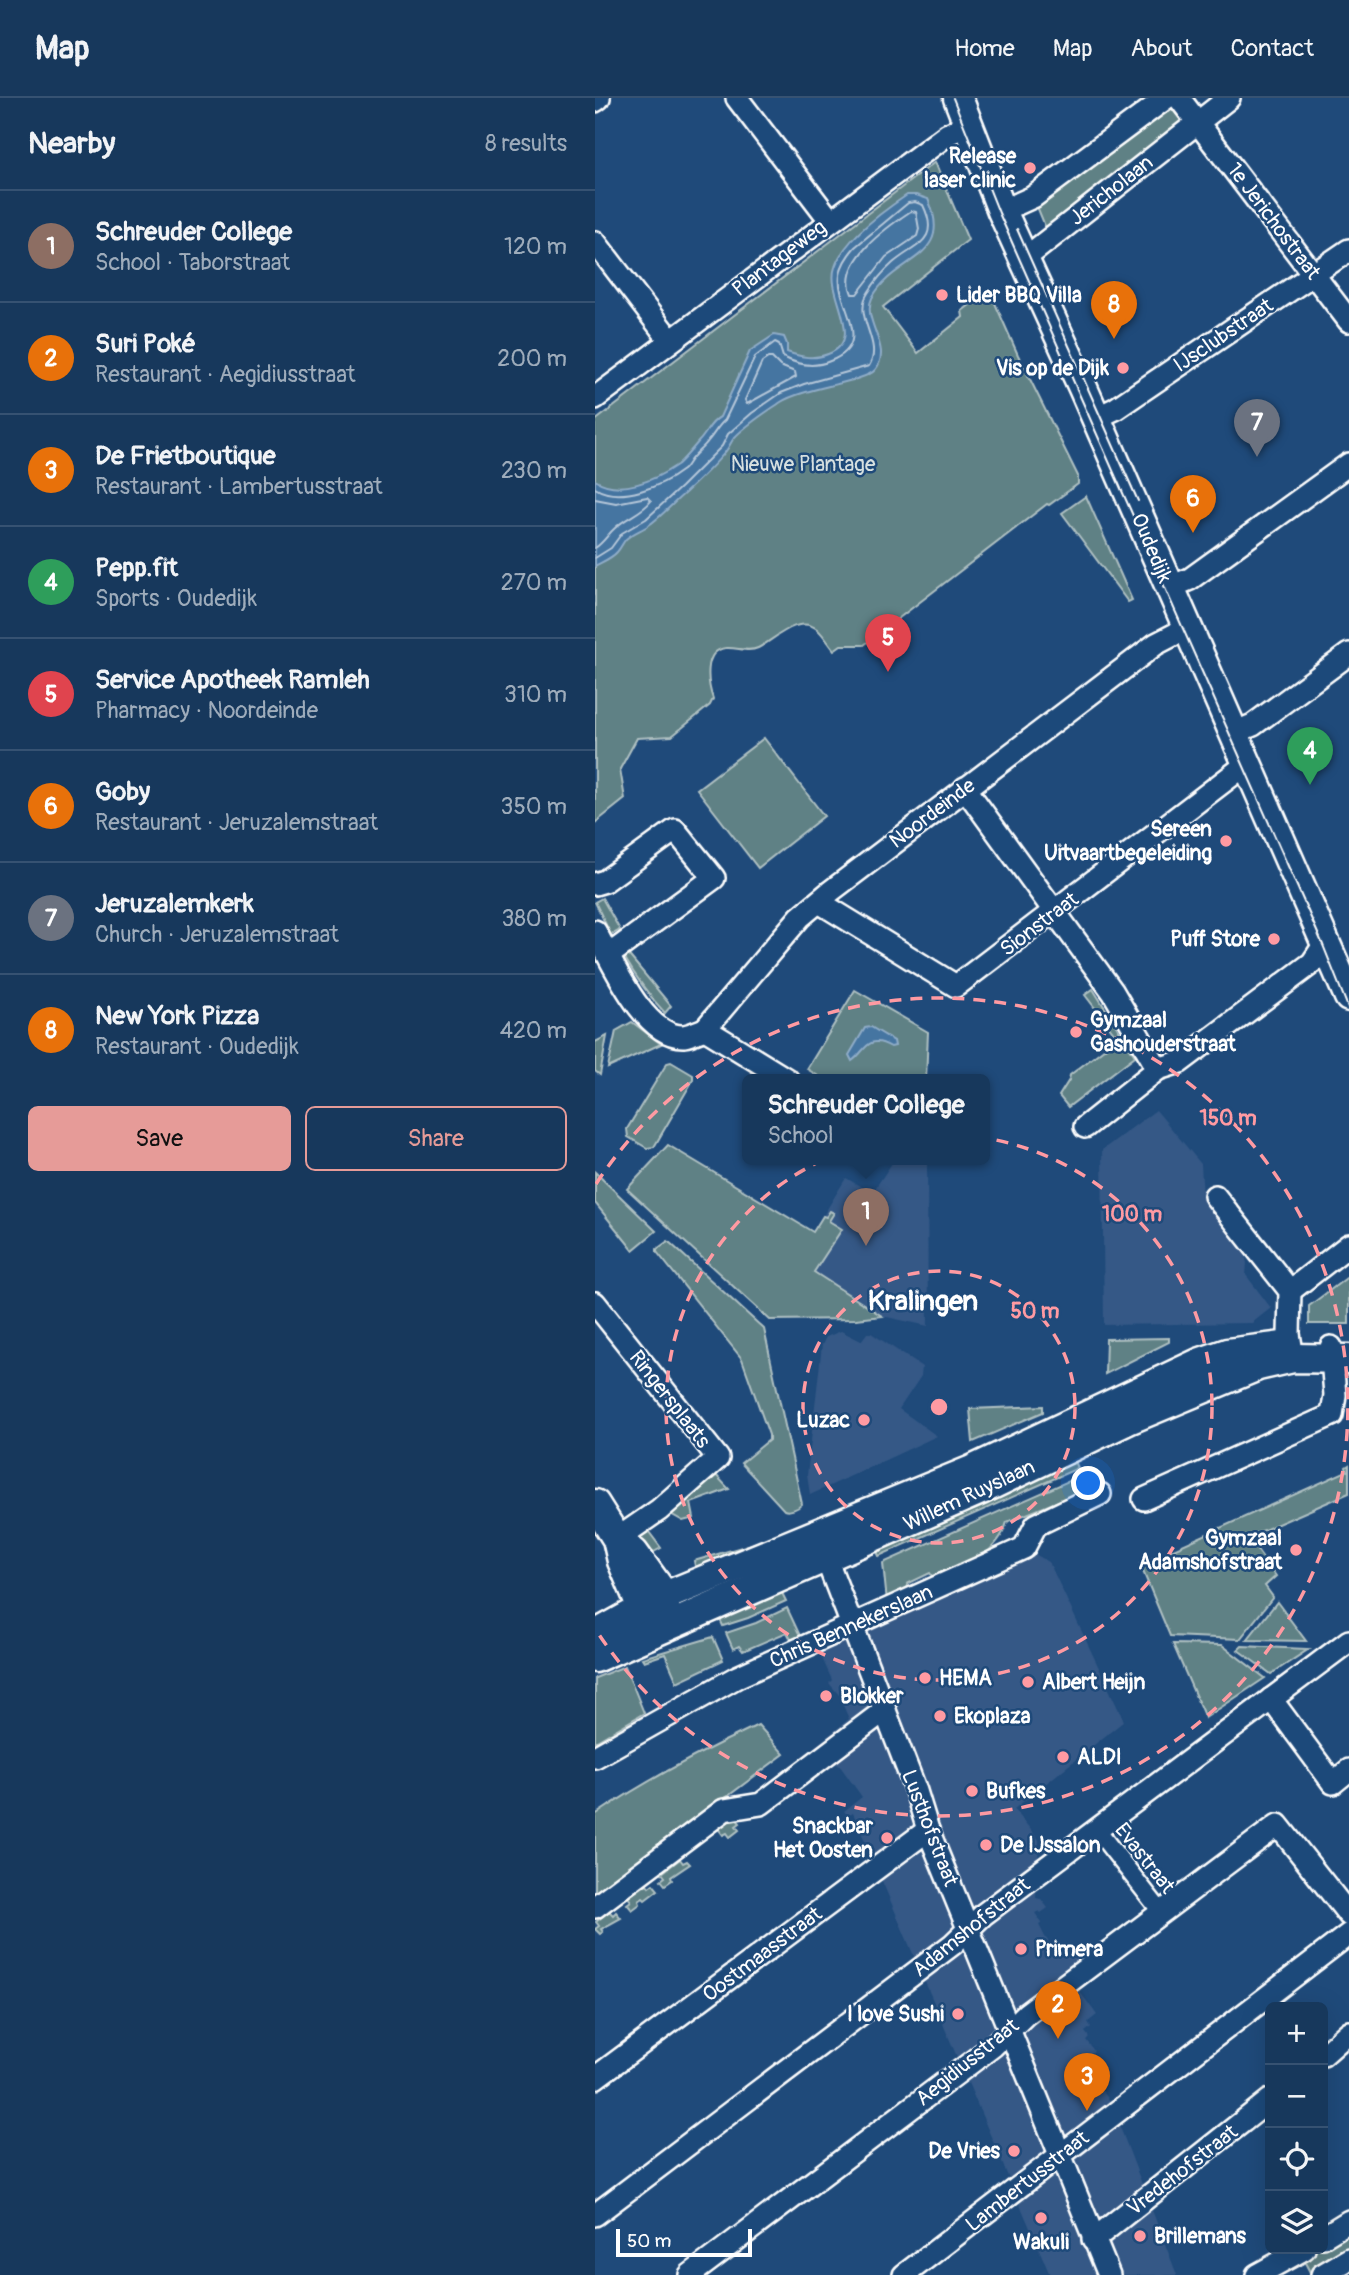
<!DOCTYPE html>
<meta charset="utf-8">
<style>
:root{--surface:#17385c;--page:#203f62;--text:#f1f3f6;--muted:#9eacbb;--line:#365272;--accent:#e69b98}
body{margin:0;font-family:Pangolin,sans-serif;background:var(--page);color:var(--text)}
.controls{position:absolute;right:21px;bottom:21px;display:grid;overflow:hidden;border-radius:10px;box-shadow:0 7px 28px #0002}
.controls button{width:63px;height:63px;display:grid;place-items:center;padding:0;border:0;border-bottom:2px solid var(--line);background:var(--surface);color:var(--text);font:35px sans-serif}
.scale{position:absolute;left:21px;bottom:18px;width:136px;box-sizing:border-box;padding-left:7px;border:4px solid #fff;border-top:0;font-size:19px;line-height:24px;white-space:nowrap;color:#fff;-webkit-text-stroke:5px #1f4a7a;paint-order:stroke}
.you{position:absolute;left:494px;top:1386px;width:24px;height:24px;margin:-18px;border:5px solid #fff;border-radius:50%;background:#1a73e8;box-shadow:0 0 0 10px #1a73e833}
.badge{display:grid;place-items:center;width:46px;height:46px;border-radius:50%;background:var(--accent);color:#fff;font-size:23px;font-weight:700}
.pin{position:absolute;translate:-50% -58px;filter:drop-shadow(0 2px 4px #0008)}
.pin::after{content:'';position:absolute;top:37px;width:24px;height:21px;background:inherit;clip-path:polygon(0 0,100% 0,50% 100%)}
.popup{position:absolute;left:147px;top:976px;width:248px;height:91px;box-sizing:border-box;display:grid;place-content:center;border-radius:10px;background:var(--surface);filter:drop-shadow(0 2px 5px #0005);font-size:23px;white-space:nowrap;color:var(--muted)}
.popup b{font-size:26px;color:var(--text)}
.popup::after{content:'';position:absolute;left:50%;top:100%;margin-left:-14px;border:14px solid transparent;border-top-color:var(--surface)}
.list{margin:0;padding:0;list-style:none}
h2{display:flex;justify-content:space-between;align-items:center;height:91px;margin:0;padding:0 28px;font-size:30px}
h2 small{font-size:23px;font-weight:400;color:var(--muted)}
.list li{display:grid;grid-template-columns:46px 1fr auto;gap:21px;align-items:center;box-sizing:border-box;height:112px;padding:0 28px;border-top:2px solid var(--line)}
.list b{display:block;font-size:26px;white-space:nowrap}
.list p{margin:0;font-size:23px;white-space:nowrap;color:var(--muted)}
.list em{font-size:23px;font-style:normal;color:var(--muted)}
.actions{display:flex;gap:14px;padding:21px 28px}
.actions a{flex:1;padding:16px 0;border:2px solid var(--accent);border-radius:10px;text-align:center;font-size:24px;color:var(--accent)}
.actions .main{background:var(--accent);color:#111}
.icon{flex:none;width:38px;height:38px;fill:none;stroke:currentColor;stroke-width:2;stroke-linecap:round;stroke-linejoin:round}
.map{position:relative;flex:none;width:754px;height:2177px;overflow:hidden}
header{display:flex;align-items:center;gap:42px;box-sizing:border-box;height:98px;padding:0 35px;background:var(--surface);border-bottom:2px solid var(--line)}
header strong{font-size:33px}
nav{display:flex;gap:38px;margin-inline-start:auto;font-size:24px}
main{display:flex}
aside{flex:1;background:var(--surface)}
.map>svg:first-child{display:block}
.built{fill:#345886}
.green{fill:#5f8185;stroke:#afc0c2;stroke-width:2}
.water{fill:#4574a1;stroke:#8facc7;stroke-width:2}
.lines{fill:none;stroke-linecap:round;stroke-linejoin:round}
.shore{stroke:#b5c7d9;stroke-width:2}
.pedestrian-casing{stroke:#fff;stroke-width:21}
.minor-casing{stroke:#fff;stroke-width:26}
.tertiary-casing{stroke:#fff;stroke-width:33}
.pedestrian{stroke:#1f4a7a;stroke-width:16}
.minor{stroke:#1f4a7a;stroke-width:21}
.tertiary{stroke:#1f4a7a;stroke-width:28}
.tram{stroke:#fff;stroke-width:2}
.ring{fill:none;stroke:#ff9aa2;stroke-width:3.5;stroke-dasharray:12 9}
.poi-dot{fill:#ff9aa2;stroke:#1f4a7a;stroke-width:2.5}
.labels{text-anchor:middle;stroke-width:5;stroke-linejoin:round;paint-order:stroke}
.poi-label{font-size:21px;font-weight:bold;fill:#fff;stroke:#1f4a7a;text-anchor:start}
.street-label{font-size:21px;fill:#fff;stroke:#1f4a7a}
.park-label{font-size:21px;fill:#d7e0e0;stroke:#1f4a7a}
.district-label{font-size:28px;font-weight:bold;fill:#fff;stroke:#1f4a7a}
.centre{fill:#ff9aa2;stroke:#1f4a7a;stroke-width:3.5}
.ring-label{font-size:21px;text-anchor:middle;font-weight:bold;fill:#ff9aa2;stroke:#1f4a7a;stroke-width:5;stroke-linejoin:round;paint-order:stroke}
</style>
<header>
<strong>Map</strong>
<nav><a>Home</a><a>Map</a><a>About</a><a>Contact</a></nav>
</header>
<main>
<aside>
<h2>Nearby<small>8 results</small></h2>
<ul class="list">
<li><span class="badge" style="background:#8d6e63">1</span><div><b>Schreuder College</b><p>School · Taborstraat</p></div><em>120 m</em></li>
<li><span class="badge" style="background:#e8710a">2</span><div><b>Suri Poké</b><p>Restaurant · Aegidiusstraat</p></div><em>200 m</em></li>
<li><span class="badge" style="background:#e8710a">3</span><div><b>De Frietboutique</b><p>Restaurant · Lambertusstraat</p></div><em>230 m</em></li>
<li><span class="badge" style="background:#2e9e5b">4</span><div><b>Pepp.fit</b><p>Sports · Oudedijk</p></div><em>270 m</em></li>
<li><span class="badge" style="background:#e0444e">5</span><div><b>Service Apotheek Ramleh</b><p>Pharmacy · Noordeinde</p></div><em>310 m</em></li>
<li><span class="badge" style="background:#e8710a">6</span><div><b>Goby</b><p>Restaurant · Jeruzalemstraat</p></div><em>350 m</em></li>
<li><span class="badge" style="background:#6b7280">7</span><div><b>Jeruzalemkerk</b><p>Church · Jeruzalemstraat</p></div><em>380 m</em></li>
<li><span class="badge" style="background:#e8710a">8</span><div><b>New York Pizza</b><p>Restaurant · Oudedijk</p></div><em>420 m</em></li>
</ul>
<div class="actions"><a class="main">Save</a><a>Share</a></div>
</aside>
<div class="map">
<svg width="754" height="2177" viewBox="0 0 754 2177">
<rect width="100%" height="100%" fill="#1f4a7a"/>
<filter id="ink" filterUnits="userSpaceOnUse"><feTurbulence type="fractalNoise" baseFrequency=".0143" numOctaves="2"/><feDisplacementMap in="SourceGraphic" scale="14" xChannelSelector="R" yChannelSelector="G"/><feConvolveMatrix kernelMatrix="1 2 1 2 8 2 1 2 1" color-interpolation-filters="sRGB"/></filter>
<g filter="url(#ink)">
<!-- built -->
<g class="built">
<path d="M561,1012L606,1066L608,1100L648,1149L652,1165L651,1177L676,1210L657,1225L509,1227L507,1052Z"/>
<path d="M299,1062H332L333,1228L287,1218L201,1162L251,1080L277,1095Z"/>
<path d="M246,1233L266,1243L272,1235H276L327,1269L326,1278L304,1311L342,1338L215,1397L212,1377L227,1247L231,1239Z"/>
<path d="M429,1450L454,1464L529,1623L419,1711L444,1742L441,1800L446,1801L453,1810L446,1815L444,1813L440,1815L447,1825L444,1827L450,1839L464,1857L475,1849L484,1861L485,1894L502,1917L493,1924L496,1929L490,1934L494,1939L491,1942L499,1953L485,1964L515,2003L582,2177H455L258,1715L253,1718L249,1713L267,1699L245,1668L216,1652L254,1621L247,1605L249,1603L234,1585L237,1582L226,1558L218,1546Z"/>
</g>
<!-- green -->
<g class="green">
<path d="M571,9L579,10L587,17V25L452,133L441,106Z"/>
<path d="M340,64L373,142L288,209L323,255L368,219L367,213L380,203L396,196L423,257L483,378V386L454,407L452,406L269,547H246L239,552C234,546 228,536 222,531C203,516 179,542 163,550C153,555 142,549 131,550C107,552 113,587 118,601L115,607L77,638L42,640L25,671L30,701L0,725V323Z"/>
<path d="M491,398L537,502L533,504L467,415Z"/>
<path d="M169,640L229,718L163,770L102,691Z"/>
<path d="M7,800L25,832L16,837L0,804Z"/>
<path d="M32,855L76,908L70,915C53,897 40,878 28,857Z"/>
<path d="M498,891L540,958L473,1009L464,998L474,982L475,977L523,940L490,897Z"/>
<path d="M260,892L333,934L331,982H230L212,971Z"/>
<path d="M37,924L66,946L13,970L21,933Z"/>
<path d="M12,938L5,977L0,973V944Z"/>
<path d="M76,964L98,977V982L59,1049L52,1050L33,1039L32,1031L72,965Z"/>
<path d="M73,1047L218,1134L228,1118L231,1119L235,1113L239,1115L234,1123L247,1131L219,1174L287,1218L261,1221L175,1222L32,1091Z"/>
<path d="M0,1074L61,1133L38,1152L0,1105Z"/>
<path d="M73,1143L169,1231L207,1406C203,1411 194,1414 189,1412L146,1365L174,1342V1337L147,1261L62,1154V1151Z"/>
<path d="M754,1178V1226H714V1208Z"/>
<path d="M574,1240V1244L510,1276L511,1241Z"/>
<path d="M448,1308V1314L378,1344L375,1311Z"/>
<path d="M477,1356L483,1370L284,1458L278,1445Z"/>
<path d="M754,1367V1395L653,1439L681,1478L670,1488L678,1499L645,1541L575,1538L545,1466L752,1373L751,1369Z"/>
<path d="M118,1374L134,1391L96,1405L99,1420L88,1423L74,1415Z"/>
<path d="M487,1377L493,1391L412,1424C404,1455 367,1472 341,1485L335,1475L312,1486L315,1497L292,1504L288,1465Z"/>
<path d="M51,1430L66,1450L50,1459L39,1444Z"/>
<path d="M164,1444L168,1452L102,1478L99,1463Z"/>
<path d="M185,1491L191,1503L153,1520L128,1528L122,1515Z"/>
<path d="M682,1504L711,1543L652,1542Z"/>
<path d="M192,1510L207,1542L199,1547L192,1534L148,1553L144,1548L138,1551L131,1535L161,1525Z"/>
<path d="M118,1539L128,1562L82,1584L70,1556L49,1563L47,1560Z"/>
<path d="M578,1546L627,1547L670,1580L610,1620Z"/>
<path d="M647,1548L714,1551L676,1576L643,1552Z"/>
<path d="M30,1568L49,1615L0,1644V1580Z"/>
<path d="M163,1627L189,1656L0,1798V1717C52,1682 107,1653 163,1627Z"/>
<path d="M136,1714L145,1725L141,1728L144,1732L135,1739L132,1735L128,1737L119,1725Z"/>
<path d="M85,1761L88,1765L92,1763L95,1766L76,1779L77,1782L70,1787L66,1782L70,1779L67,1775Z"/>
<path d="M52,1786L54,1789L58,1786L63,1792L50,1802L48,1800L44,1803L45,1806L37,1812L32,1806L36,1803L33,1799Z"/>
<path d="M14,1813L18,1817L21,1814L26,1820L6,1831L8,1834L5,1836L0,1831L4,1828L1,1824Z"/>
<path d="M754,2130V2154L716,2176L707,2159L720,2151H728V2146Z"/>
</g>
<!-- water -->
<g class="water">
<path d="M312,97H321L333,101C360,162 300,157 277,200C266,223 299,250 280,272C270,284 207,290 186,304C170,315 152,326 139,340C136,344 134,349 131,353C119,368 104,382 90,395C78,405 67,418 54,427C47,432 38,435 31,441C28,444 26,450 22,454C17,460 7,464 0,468V382C25,398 60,382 82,367C86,364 99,349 104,343C112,335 114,325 125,319L155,253L179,237L189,239L192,246V254C206,259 219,262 233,256C272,241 230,197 240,169C249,141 288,113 312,97Z"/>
<path d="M276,929L299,943L300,948L296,949C272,935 271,953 257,963L254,957L270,930Z"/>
</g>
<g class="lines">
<!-- shore -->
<g class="shore">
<path d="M316,113L321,114L324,131L322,138L291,159L262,196H257C242,164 292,129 316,113Z"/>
<path d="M173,260H177L185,268L200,274L201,279L152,306L150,302L167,264Z"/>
<path d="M0,390C25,406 67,388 88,372C92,369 94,363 98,359C103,353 109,349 113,343C120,335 122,329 130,322L160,259L180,244L184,246L188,259C203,267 219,270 235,263C282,245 240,207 245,177C246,166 253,157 260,149L313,105L320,104L328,107C346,144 320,146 298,165C289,173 279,185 273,195C257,219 289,244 274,268L209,286L186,295L157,315L133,336L127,348L86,389L51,421L27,435L16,450L0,460"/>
<path d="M0,401L21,405L52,399L56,403C47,415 31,419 20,430C12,437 9,444 0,450"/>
</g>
<!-- pedestrian casing -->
<g class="pedestrian-casing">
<path id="pedestrian" d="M501,1731L567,1815"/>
</g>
<!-- minor casing -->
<g class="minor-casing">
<g id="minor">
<path d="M142,0L235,122"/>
<path d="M584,0L754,223"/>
<path d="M0,3L4,0"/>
<path d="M407,113L438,99L571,0"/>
<path d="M0,144L75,242"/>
<path d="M429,161L634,0"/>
<path d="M0,300L353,36L373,27"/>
<path d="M501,320L520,311L754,152"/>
<path d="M574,490L595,481L754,366"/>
<path d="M639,635L658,627L754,556"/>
<path d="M370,690L518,894L563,971"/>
<path d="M0,786L10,783L80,732L119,780L14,857"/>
<path d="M224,804L361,888L653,665"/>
<path d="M0,833C17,863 49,940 89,938C96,937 104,933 110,931"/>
<path d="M110,931L205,819L236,793L561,546L592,530"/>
<path d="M110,931L193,982"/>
<path d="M490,1029L563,971L585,964L717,865L731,844"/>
<path d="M620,1098L695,1193L694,1236L698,1260"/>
<path d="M695,1193L754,1147"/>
<path d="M0,1205L123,1360L64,1412L22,1441"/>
<path d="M549,1401L737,1317L740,1297L736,1249"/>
<path d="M226,1447L321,1693L333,1732L514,2177"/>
<path d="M676,1601L738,1685L754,1672"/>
<path d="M0,1659L142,1579L429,1450L441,1427L505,1396"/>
<path d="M0,1809L129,1712L166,1706L290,1612"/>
<path d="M728,1957L754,1934"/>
<path d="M0,1980L333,1732"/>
<path d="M0,2117L358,1846L389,1816L754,1543"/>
<path d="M728,2139L754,2123"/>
<path d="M498,2142L675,2002"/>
<path d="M95,2177L398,1948L431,1916L683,1727L754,1817"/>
<path d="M309,2177L754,1836"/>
<path d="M662,2177L709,2151"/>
<path d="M727,2177L754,2161"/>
</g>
</g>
<!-- tertiary casing -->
<g class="tertiary-casing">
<g id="tertiary">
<path d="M363,0L407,113L488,290L754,899"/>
<path d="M0,1406L22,1441L27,1463L47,1510L60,1520"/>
<path d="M25,1443L39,1455L70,1498V1515"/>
<path d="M0,1537L70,1498L377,1372L606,1264L632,1255L688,1248"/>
<path d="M0,1560L386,1392L533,1322L663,1268L698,1260L754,1261"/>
</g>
</g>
<!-- pedestrian -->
<use href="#pedestrian" class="pedestrian"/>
<!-- minor -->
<use href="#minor" class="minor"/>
<!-- tertiary -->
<use href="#tertiary" class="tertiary"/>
<!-- tram -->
<g class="tram">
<path d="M358,0L404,115L728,847L754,912"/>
<path d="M422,131L543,403"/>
</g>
</g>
</g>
<!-- distance rings -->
<g class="ring">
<circle cx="344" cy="1309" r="136"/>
<circle cx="344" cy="1309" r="273"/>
<path d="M1 1086A409 409 0 1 1 1 1532"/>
</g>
<!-- markers -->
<g class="poi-dot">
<circle cx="435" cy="70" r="7"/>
<circle cx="347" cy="197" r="7"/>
<circle cx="528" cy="270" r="7"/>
<circle cx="631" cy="743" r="7"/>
<circle cx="679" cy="841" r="7"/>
<circle cx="481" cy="934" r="7"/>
<circle cx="269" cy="1322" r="7"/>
<circle cx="701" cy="1452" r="7"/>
<circle cx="330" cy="1580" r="7"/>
<circle cx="433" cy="1584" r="7"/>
<circle cx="231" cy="1598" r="7"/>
<circle cx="345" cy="1618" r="7"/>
<circle cx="468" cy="1659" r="7"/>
<circle cx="377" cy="1693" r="7"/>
<circle cx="292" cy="1740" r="7"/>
<circle cx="391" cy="1747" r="7"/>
<circle cx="426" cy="1851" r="7"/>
<circle cx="363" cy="1916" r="7"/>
<circle cx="419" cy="2053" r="7"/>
<circle cx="446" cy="2120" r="7"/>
<circle cx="545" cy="2138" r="7"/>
</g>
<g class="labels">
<!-- poi labels -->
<g class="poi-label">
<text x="421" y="65" text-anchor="end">Release<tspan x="421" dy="24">laser clinic</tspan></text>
<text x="361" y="204">Lider BBQ Villa</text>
<text x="514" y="277" text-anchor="end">Vis op de Dijk</text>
<text x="617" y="738" text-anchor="end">Sereen<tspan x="617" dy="24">Uitvaartbegeleiding</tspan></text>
<text x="665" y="848" text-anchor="end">Puff Store</text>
<text x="495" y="929">Gymzaal<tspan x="495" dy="24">Gashouderstraat</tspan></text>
<text x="255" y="1329" text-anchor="end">Luzac</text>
<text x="687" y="1447" text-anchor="end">Gymzaal<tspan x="687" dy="24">Adamshofstraat</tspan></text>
<text x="344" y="1587">HEMA</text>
<text x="447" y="1591">Albert Heijn</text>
<text x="245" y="1605">Blokker</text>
<text x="359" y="1625">Ekoplaza</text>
<text x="482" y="1666">ALDI</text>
<text x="391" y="1700">Bufkes</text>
<text x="278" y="1735" text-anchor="end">Snackbar<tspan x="278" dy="24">Het Oosten</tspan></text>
<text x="405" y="1754">De IJssalon</text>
<text x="440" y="1858">Primera</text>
<text x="349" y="1923" text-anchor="end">I love Sushi</text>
<text x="405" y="2060" text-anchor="end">De Vries</text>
<text x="559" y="2145">Brillemans</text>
<text x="446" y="2151" text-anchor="middle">Wakuli</text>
</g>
<!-- street labels -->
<g class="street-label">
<text transform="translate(516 92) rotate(-38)" y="7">Jericholaan</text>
<text transform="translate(679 123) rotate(53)" y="7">1e Jerichostraat</text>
<text transform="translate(184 160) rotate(-37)" y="7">Plantageweg</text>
<text transform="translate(628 237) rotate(-34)" y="7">IJsclubstraat</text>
<text transform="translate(557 450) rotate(67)" y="7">Oudedijk</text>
<text transform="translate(337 715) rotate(-37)" y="7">Noordeinde</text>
<text transform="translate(444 826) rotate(-37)" y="7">Sionstraat</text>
<text transform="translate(75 1301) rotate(52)" y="7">Ringersplaats</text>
<text transform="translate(374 1397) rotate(-25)" y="7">Willem Ruyslaan</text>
<text transform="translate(256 1528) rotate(-24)" y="7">Chris Bennekerslaan</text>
<text transform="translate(335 1730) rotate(69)" y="7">Lusthofstraat</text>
<text transform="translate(550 1760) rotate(52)" y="7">Evastraat</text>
<text transform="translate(376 1829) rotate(-39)" y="7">Adamshofstraat</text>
<text transform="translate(167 1856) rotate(-37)" y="7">Oostmaasstraat</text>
<text transform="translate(372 1964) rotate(-39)" y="7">Aegidiusstraat</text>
<text transform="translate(587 2072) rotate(-38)" y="7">Vredehofstraat</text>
<text transform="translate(432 2083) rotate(-38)" y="7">Lambertusstraat</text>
</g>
<!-- park labels -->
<g class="park-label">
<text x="208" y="373">Nieuwe Plantage</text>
</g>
<!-- district labels -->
<g class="district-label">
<text x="328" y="1212">Kralingen</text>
</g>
</g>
<circle cx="344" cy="1309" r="10" class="centre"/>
<g class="ring-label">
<text x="633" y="1027">150 m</text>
<text x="537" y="1123">100 m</text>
<text x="440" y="1220">50 m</text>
</g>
</svg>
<div class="controls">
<button>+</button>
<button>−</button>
<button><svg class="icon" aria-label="locate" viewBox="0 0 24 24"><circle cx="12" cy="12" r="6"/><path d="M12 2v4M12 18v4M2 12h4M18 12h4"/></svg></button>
<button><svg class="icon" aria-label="layers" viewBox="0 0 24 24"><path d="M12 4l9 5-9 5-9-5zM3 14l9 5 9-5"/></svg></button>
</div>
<div class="scale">50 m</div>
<div class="you"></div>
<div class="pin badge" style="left:271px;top:1148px;background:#8d6e63">1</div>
<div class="popup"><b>Schreuder College</b>School</div>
<div class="pin badge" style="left:463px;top:1941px;background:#e8710a">2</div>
<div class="pin badge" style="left:492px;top:2013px;background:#e8710a">3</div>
<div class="pin badge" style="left:715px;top:687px;background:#2e9e5b">4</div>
<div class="pin badge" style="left:293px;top:574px;background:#e0444e">5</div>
<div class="pin badge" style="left:598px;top:435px;background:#e8710a">6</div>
<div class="pin badge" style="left:662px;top:359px;background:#6b7280">7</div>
<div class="pin badge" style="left:519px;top:241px;background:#e8710a">8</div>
</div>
</main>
